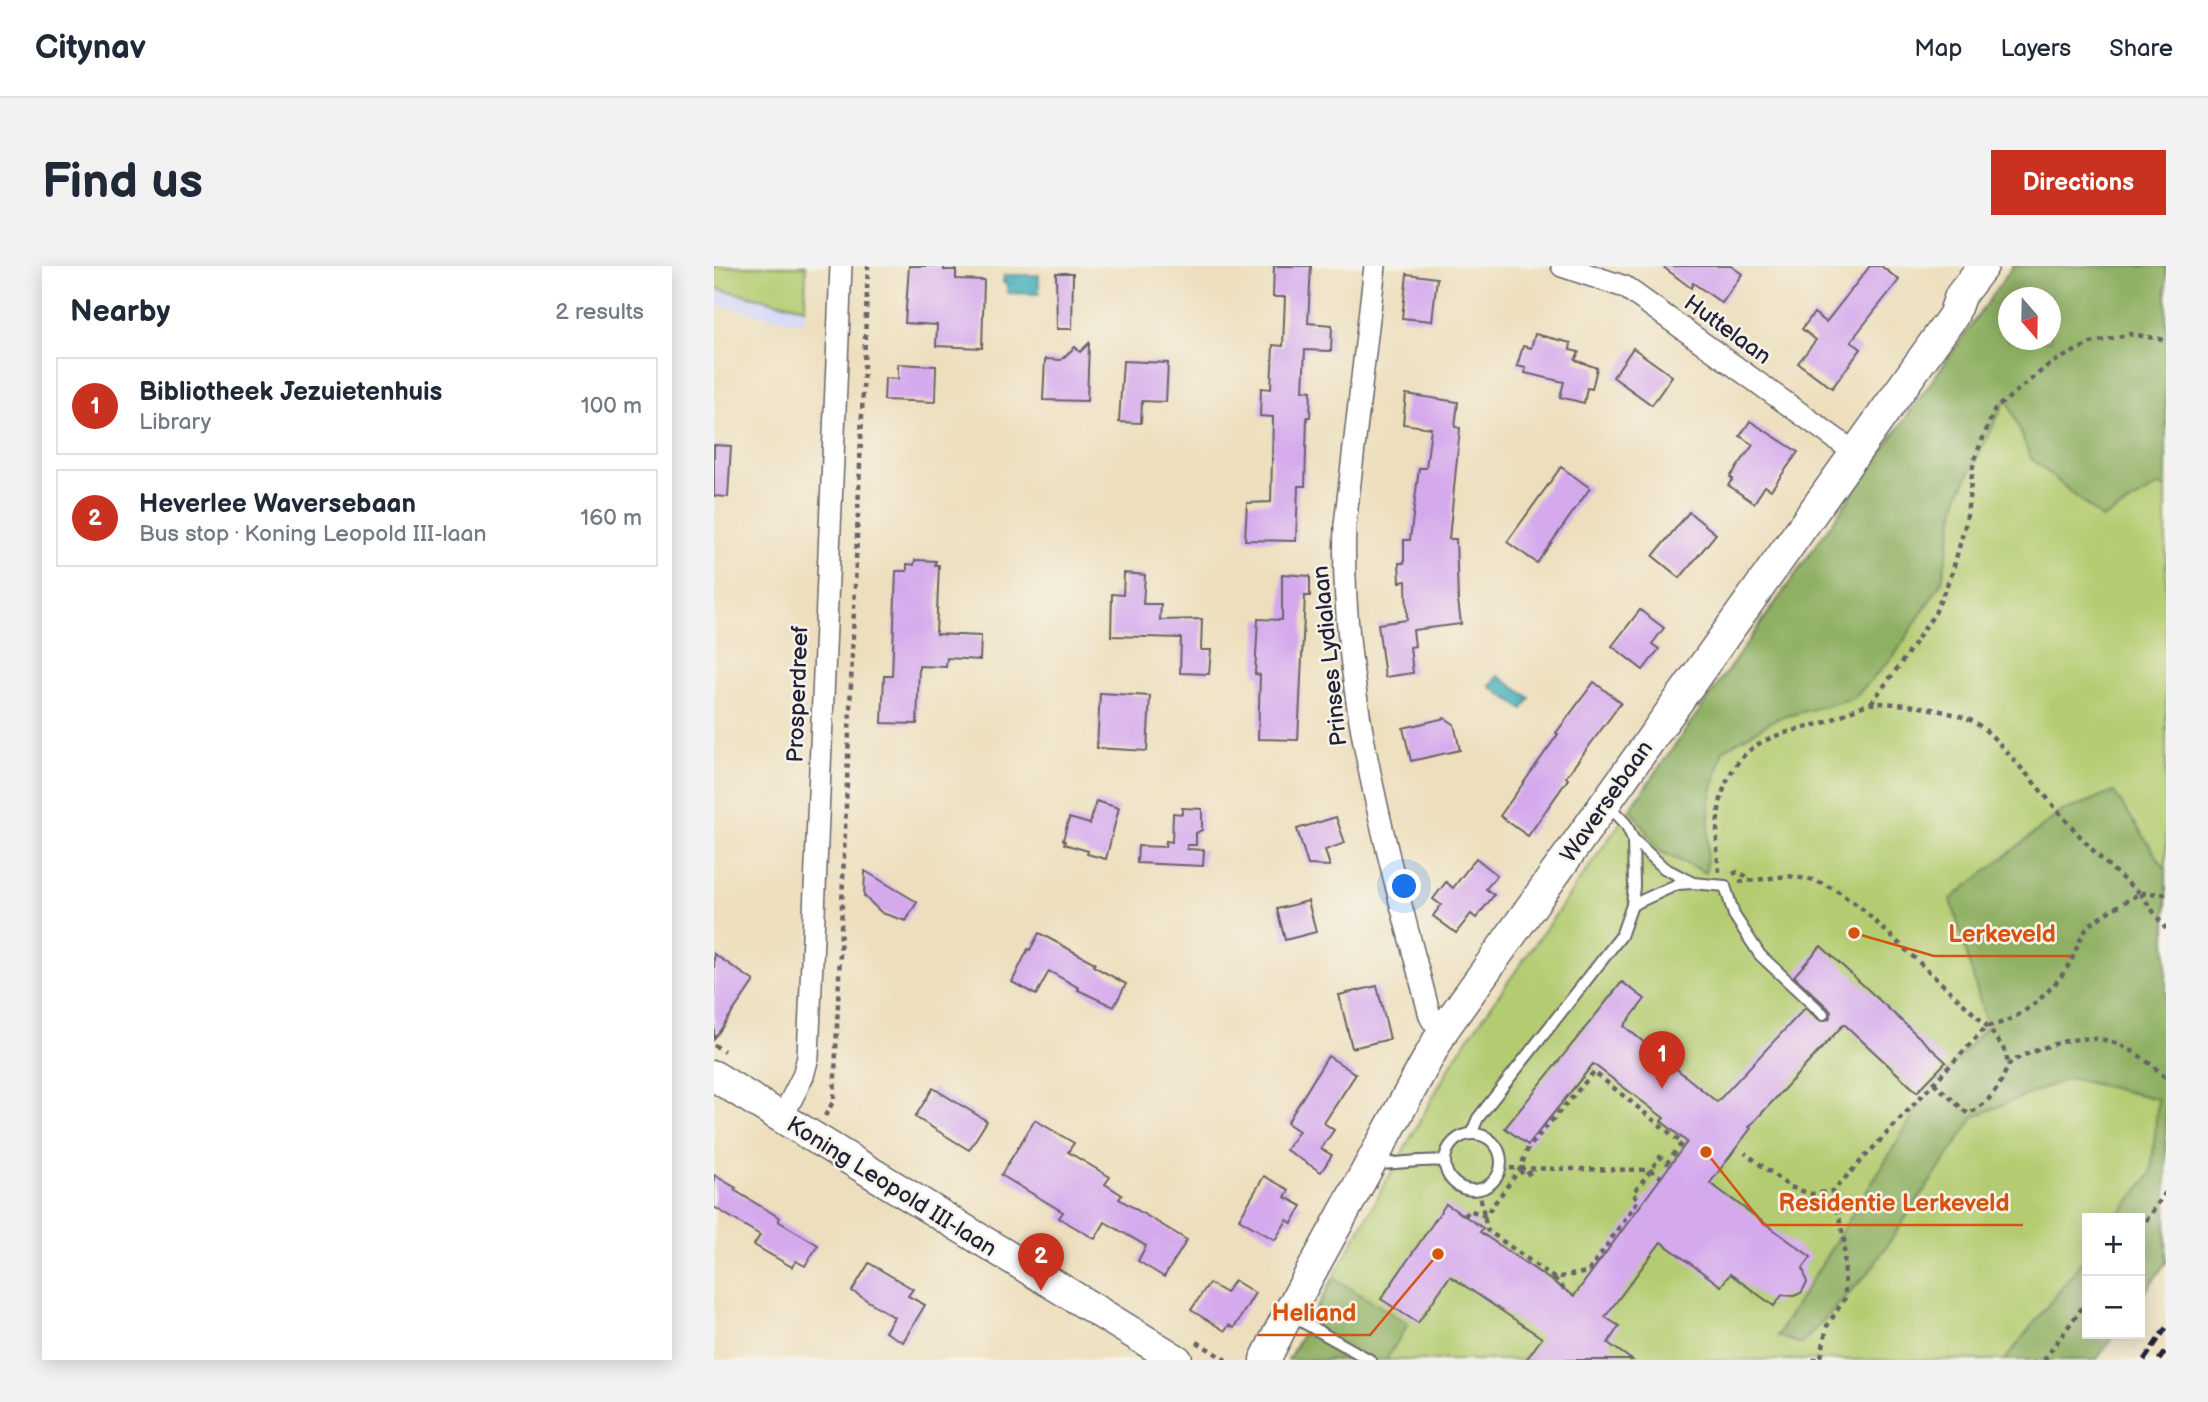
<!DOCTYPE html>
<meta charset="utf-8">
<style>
:root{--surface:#fff;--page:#f2f2f3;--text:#1f2937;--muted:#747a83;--line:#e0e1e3;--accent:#c8321e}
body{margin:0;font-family:"Balsamiq Sans",sans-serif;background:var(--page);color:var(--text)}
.controls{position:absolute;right:21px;bottom:21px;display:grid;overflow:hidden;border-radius:0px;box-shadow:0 4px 18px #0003}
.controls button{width:63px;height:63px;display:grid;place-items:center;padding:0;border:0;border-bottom:2px solid var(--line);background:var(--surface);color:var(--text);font:35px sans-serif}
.compass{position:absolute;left:1284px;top:21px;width:63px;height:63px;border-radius:50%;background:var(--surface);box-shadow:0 4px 18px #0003;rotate:160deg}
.you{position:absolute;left:691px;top:621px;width:24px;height:24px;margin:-18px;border:5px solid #fff;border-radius:50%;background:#1a73e8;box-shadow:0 0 0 10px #1a73e833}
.badge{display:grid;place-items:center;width:46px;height:46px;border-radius:50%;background:var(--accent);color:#fff;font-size:23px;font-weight:700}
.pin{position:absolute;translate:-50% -58px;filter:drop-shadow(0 2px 4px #0008)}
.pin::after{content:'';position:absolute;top:37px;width:24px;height:21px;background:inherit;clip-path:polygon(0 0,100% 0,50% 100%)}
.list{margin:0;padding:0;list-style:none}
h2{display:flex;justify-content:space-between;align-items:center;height:91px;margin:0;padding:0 28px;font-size:30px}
h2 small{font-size:23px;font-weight:400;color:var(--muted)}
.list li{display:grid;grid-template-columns:46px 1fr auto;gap:21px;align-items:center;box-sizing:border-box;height:98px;margin:0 14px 14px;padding:0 14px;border:2px solid var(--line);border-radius:0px}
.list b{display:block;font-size:26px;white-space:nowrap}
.list p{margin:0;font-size:23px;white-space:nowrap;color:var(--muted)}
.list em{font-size:23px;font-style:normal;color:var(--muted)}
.map{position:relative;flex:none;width:1452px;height:1094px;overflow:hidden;border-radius:0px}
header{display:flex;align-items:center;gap:42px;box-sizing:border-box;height:98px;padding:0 35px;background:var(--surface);border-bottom:2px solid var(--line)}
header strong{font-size:33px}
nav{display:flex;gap:38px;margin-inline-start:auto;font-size:24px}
.intro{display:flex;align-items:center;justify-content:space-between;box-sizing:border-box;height:168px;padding:0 42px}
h1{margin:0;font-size:49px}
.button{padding:18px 32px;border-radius:0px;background:var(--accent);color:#fff;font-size:24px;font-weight:700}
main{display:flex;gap:42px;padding:0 42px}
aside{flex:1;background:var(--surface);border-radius:0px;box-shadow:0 4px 18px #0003}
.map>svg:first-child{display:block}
.built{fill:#d6d8f8}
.green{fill:#b4cc71;stroke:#6b7756;stroke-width:2;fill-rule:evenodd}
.forest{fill:#8fb063;stroke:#58694f;stroke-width:2;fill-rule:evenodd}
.water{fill:#3cadb8;stroke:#2f687a;stroke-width:2}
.building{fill:#d5aaed}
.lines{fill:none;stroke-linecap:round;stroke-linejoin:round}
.lane-casing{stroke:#696468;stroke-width:14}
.street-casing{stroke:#696468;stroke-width:24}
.secondary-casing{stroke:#696468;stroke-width:33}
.path{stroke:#696468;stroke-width:4.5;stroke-dasharray:5 5;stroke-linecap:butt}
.lane{stroke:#fff;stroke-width:10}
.street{stroke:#fff;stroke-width:21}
.secondary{stroke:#fff;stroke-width:30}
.rail{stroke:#22223b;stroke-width:5;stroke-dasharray:10 5;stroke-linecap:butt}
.labels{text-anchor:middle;stroke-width:5;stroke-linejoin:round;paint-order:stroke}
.street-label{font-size:23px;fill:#22223b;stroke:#f7f3e8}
.leader{fill:none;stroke:#d45411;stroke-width:2.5}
.callout-dot{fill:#d45411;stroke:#f7f3e8;stroke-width:2.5}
.callout-label{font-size:24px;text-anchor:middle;font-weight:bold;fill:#d45411;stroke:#f7f3e8;stroke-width:5;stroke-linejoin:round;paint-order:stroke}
</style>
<header>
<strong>Citynav</strong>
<nav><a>Map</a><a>Layers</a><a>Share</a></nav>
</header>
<div class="intro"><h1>Find us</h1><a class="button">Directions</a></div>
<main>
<aside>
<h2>Nearby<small>2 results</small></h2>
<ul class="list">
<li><span class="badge">1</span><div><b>Bibliotheek Jezuietenhuis</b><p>Library</p></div><em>100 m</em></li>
<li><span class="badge">2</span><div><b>Heverlee Waversebaan</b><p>Bus stop · Koning Leopold III-laan</p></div><em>160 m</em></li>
</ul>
</aside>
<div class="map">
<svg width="1452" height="1094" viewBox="0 0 1452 1094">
<rect width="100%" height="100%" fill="#f7f3e8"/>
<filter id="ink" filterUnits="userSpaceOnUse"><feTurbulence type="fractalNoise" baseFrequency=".0143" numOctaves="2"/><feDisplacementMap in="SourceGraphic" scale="14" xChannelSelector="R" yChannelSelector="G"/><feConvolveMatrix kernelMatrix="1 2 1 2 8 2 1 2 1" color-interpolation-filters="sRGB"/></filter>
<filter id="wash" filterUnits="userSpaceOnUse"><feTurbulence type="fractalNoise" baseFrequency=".00686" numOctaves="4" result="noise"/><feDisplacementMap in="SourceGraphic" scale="28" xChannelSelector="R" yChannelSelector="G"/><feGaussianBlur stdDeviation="1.57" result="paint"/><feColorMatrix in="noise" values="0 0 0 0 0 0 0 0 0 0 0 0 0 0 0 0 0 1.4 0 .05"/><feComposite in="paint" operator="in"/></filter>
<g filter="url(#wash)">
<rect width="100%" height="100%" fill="#eddfbd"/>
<!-- built -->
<path class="built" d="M0,0H92L90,58L0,39Z"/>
<!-- green -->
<g class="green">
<path d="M0,0H92L91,42L0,22Z"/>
<path d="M1299,0L1452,28V996L1426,1033V952H1373V1068H1401L1382,1094H574L741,791ZM1294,32H1336V74H1294Z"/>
</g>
<!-- forest -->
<g class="forest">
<path d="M1299,0H1452V222L1446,219L1388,253L1316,191L1293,132L1244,230L1228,315L1180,390L1140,432L1062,453L1009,484L996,534L992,607L945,585L917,542ZM1294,32H1336V74H1294Z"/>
<path d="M1400,526L1452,604V996L1426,1033V952H1402L1437,908L1444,833L1355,812L1261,850L1155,1006L1087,1078L1063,1070L1214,826L1273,760L1237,633L1347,546Z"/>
<path d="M1373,989V1068H1401L1382,1094H1291Z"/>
<path d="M620,1012L694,1058L672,1094H574Z"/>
</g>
<!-- water -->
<g class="water">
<path d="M290,9H325V28L293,27L294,18L289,17Z"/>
<path d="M784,410L816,432L809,443L776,420Z"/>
</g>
<g id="blocks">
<!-- building -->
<g class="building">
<path d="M195,0H230V4H242V13L270,14L268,82L222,80L223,59L191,57Z"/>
<path d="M560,0H597L594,57L618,59L617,85L591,84L589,124L597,125L596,151H593L591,220H584L582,275L531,274L533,237L557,236L559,151L546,150L547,122L557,123L559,79L569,80L571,31H559Z"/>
<path d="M948,0H1017L1028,8L1008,37L979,17L977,22Z"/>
<path d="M1156,0H1167L1185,14L1137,75L1147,83L1118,122L1084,97L1102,74L1088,63L1100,47L1112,56Z"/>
<path d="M342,7H359L358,63H343Z"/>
<path d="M693,8L723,12L718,55L688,52Z"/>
<path d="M821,68L857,77L856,84L865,86L861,94L883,102L878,123L873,122L870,137L846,131L850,116L811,107L812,102L803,100L809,80L817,82Z"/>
<path d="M375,77L373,135L329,134L331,93L347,94L361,81L366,86Z"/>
<path d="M919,82L958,110L938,139L899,111Z"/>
<path d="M409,95L454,97L452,136L428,135L427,157L405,156Z"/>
<path d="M184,98L222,100L221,136L170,134L171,112L184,113Z"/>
<path d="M692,128L744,136L741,161L746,162L735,273H742L744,334L747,358L699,364L701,380L696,381L699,407L671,411L664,358L693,354L692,315L686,316L685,297H690V274H696L705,202H712L717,162L689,158Z"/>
<path d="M1036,155L1084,186L1057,224L1051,220L1040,237L1014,219L1019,213L1016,211L1039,179L1026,170Z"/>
<path d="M0,179L17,180L14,231L0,230Z"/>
<path d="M847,201L876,222L823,297L793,276Z"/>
<path d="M975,246L1002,268L966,312L939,290Z"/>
<path d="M201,294L222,295L221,299H225L222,368L267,370L266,394L233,392L232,401L205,400L203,458L168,457L170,410H178L182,305H193V298L200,299Z"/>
<path d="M410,307L431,309L429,338H447L446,354L488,353L487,384H497L495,408L466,407L467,372L397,370L398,328L409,329Z"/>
<path d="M568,308L596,310V330H591L584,474L544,473L546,409L541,408L544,353L568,354Z"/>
<path d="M926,344L950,362L938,378L945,383L929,404L898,380Z"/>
<path d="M880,416L907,437L852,511L854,513L814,570L786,550L844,468L842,467Z"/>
<path d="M386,427L436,430L433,485L383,482Z"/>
<path d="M731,452L740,458L746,484L697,495L689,462Z"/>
<path d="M382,535L405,542L392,593L373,588L374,585L350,578L351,575L349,574L355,552L376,558Z"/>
<path d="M468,542L488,543V564L482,567V579H473V583L490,584L489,600L423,597L424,580L451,581L452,575L458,576L459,547L468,548Z"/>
<path d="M622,551L631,577L611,584L616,600L594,599L583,563Z"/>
<path d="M762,592L783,609L772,623L780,629L762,652L757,648L742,667L719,650L727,639L719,633L732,616L739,622Z"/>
<path d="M151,605L203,636L192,655L168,647L150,630Z"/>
<path d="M594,635L602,666L571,674L563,643Z"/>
<path d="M325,667L381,697L379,700L412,718L400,741L364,724L365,722L335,705L322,729L298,716L314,683L316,684Z"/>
<path d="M1107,680L1232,796L1203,826L1130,758L1035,861L1037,862L996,917L1097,991L1089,1002L1093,1017L1087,1027L1080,1030L1068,1029L1060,1040L1016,1008L1007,1020L947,976L891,1051L905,1060L894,1077L918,1094H812L828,1072L736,1010L704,1057L667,1033L732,938L769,962L766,966L860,1030L973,876L947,855L950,852L879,798L814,879L791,862L908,716L931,733L910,760L1003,836L1091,742L1107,755L1115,753L1117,746L1114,742L1080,710Z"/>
<path d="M0,688L40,715L0,773Z"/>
<path d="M663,720L676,773L638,782L625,729Z"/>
<path d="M614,790L642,808L610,857L620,864L607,883L618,889L607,906L572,884L585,865L573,857Z"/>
<path d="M219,822L273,855L255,884L201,851Z"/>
<path d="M321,854L360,877L354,886L396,911L391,918L408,929L405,933L473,974L450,1011L424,995L432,980L391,956L381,973L345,952L349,946L287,909Z"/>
<path d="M0,909L22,922L20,924L66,952L64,955L104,979L91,1000L82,995L78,1001L40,979L46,969L0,941Z"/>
<path d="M550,910L575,924L571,931L588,940L578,957L573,954L561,974L525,953Z"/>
<path d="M155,997L199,1023L194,1030L211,1039L189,1076L171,1066L180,1051L138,1025Z"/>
<path d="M520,1014L541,1027L520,1062L515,1059L511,1065L477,1044L495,1017L512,1027Z"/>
</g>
</g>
</g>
<g filter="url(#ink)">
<use href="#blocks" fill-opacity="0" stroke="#696468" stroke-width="2"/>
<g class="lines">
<!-- lane casing -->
<g class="lane-casing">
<g id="lane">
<path d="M919,573L950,602L979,617L1011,620L1020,649L1046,689L1109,748"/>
<path d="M918,639L964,618L978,617"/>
<path d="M757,868L764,852L907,670L918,639L920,620L919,573L912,558L893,538"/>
<circle cx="759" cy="896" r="28"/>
<path d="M661,898C684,898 708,893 731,895"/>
<path d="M576,1049L656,1094"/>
</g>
</g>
<!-- street casing -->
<g class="street-casing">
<g id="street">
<path d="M661,0L631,259C625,423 675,592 716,750L718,754L730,763"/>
<path d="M848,0L911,21L1140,186"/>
<path d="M68,852L89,810L94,791L127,0"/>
</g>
</g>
<!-- secondary casing -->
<g class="secondary-casing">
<g id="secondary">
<path d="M0,810L463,1094"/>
<path d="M551,1094L574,1048L730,763L1204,99L1239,50L1246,30L1269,0"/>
</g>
</g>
<!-- path -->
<g class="path">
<path d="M1157,437L1185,400L1221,347L1238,307L1252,256L1260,194L1281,143L1337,97L1377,77L1417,68L1452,74"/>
<path d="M1005,606C1001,574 1001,530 1020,502C1042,468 1076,467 1112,456C1126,451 1141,441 1156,438C1177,434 1241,445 1260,456C1277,466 1295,489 1309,504C1346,546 1381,593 1426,627C1410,637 1391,646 1376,659C1367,668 1362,685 1356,697C1340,724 1305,757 1273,760L1119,925L1098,928L1076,921L1031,887"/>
<path d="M1019,608L1023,606L1036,612"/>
<path d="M1025,616L1074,610L1100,614L1122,624L1146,641L1273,760L1289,781L1295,799"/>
<path d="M1426,627L1452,663"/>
<path d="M1427,627L1452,628"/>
<path d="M0,779L10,785"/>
<path d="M1220,817L1254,848C1270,839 1279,831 1288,814C1290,810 1292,803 1295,799C1302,791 1319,786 1329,782C1383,762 1412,774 1452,812"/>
<path d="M111,850L120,834L154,0"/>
<path d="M786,902L937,904L947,911"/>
<path d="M806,904L810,910L820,904"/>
<path d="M751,950L755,944L771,950L806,903L814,882L880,806L968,877L953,897L946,891L919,928L925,933L874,1006L840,1012L773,964L765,924"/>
<path d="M1426,963L1452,926"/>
<path d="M840,1012L850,1023"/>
<path d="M483,1076L512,1094"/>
<path d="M1107,1091L1113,1060L1131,1032L1130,973L1119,925"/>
<path d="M1099,1094L1107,1091V1094"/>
<path d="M1330,1094L1373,1035"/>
</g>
<!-- lane -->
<use href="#lane" class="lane"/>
<!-- street -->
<use href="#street" class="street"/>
<!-- secondary -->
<use href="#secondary" class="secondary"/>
<!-- rail -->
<g class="rail">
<path d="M1430,1094L1452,1062"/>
<path d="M1445,1094L1452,1084"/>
</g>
</g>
</g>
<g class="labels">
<!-- street labels -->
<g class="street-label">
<text transform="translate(1014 63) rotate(36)" y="8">Huttelaan</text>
<text transform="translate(615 390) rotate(-96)" y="8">Prinses Lydialaan</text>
<text transform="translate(83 428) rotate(-88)" y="8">Prosperdreef</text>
<text transform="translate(892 535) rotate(-55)" y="8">Waversebaan</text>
<text transform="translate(178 920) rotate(32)" y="8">Koning Leopold III-laan</text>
</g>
</g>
<!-- callouts -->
<path class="leader" d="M1140 667L1220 690H1356M992 886L1050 959H1309M724 988L656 1069H544"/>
<g class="callout-dot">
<circle cx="1140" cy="667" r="7"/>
<circle cx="992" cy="886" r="7"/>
<circle cx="724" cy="988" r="7"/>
</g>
<g class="callout-label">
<text x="1288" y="676">Lerkeveld</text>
<text x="1180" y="945">Residentie Lerkeveld</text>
<text x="600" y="1055">Heliand</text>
</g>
</svg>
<div class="controls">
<button>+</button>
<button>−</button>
</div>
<svg class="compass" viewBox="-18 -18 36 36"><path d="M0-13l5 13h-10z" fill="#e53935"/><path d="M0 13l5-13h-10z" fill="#747a83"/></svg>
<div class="you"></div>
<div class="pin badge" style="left:948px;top:823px">1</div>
<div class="pin badge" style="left:327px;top:1025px">2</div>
</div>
</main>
